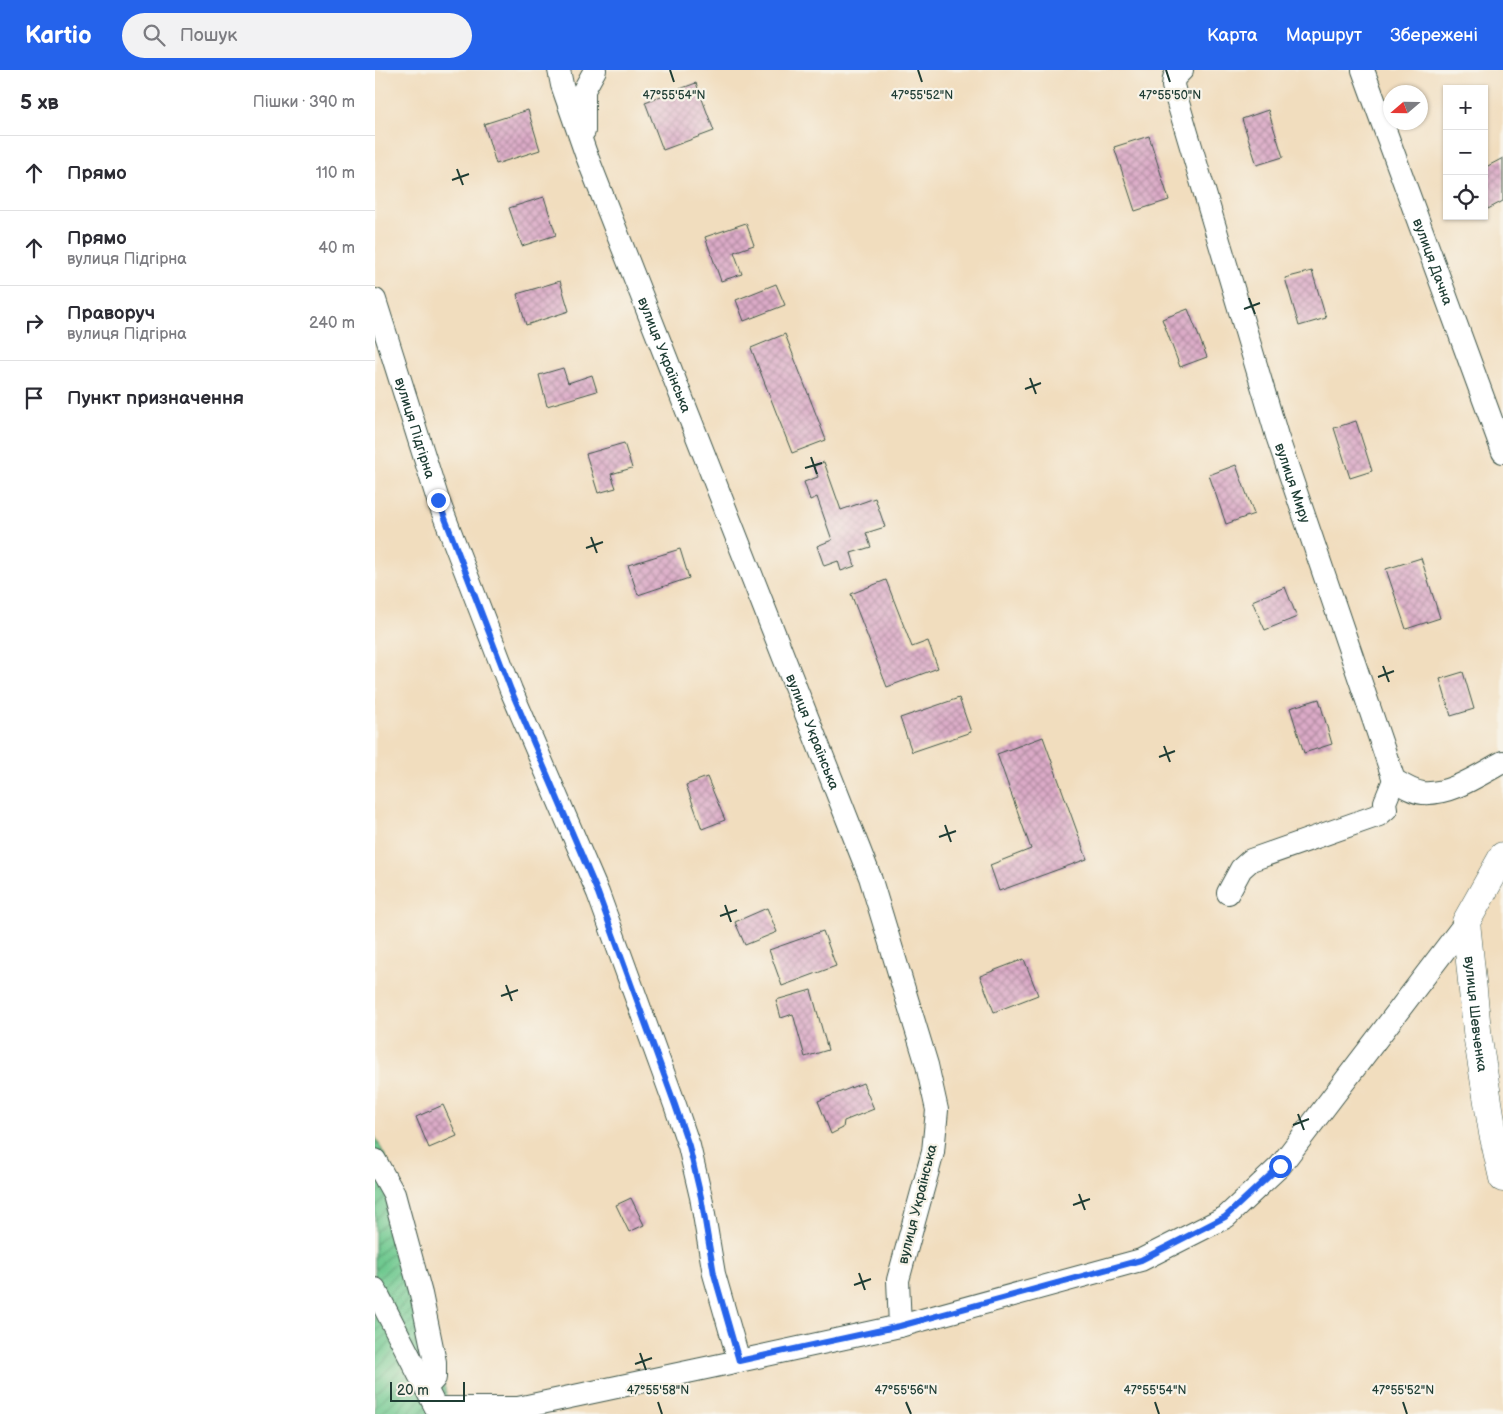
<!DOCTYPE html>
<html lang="uk">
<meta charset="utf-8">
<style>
:root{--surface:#fff;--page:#f2f2f3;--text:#2b2b33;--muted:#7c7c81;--line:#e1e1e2;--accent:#2563eb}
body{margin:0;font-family:"Balsamiq Sans",sans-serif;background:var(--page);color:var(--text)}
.controls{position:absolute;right:15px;top:15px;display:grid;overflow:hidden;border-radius:0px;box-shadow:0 1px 4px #0004}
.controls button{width:45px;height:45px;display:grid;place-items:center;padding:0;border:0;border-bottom:1px solid var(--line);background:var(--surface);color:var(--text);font:25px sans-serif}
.compass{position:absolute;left:1008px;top:15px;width:45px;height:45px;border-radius:50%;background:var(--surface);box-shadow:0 1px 4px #0004;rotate:250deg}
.scale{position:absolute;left:15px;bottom:12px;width:75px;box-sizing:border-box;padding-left:5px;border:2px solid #1f3d34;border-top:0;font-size:14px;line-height:18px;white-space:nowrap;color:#1f3d34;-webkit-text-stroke:4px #f7f3e8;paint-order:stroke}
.stop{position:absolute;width:15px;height:15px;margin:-11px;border:4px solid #2563eb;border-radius:50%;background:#fff}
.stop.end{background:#2563eb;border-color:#fff;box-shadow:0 1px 5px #0008}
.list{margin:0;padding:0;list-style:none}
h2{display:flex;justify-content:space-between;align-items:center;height:65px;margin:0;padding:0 20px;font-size:21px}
h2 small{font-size:16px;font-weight:400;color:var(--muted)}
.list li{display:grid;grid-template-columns:32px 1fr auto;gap:15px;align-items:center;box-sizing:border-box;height:75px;padding:0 20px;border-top:1px solid var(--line)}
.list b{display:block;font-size:19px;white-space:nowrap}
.list p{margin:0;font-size:16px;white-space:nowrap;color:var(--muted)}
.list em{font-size:16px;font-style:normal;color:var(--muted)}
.icon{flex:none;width:28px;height:28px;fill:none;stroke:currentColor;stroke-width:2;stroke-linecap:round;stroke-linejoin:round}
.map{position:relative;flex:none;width:1128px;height:1344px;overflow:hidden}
header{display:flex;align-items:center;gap:30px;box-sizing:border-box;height:70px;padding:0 25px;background:var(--accent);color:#fff}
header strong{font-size:24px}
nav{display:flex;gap:28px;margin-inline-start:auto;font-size:18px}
.search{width:350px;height:45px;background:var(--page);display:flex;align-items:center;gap:12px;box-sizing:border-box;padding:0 18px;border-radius:28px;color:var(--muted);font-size:19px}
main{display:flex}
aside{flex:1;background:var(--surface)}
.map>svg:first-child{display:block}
.garden{fill:url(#garden-furrows);stroke:#478362}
.building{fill:url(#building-cross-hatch)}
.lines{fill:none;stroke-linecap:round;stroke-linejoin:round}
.minor-casing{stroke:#3e5549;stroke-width:24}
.tertiary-casing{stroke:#3e5549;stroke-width:29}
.minor{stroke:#fff;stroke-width:22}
.tertiary{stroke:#fff;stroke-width:28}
.route{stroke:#2563eb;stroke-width:6}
.ticks{fill:none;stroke:#1f3d34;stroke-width:2}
.labels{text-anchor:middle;stroke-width:4.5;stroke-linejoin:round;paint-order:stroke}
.street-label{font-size:14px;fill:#1f3d34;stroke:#f7f3e8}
.ticks-label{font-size:12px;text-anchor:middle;fill:#1f3d34;stroke:#f7f3e8;stroke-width:4.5;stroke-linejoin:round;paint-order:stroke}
</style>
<header>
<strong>Kartio</strong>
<div class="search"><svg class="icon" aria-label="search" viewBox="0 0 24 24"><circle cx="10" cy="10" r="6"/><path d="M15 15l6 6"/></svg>Пошук</div>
<nav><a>Карта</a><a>Маршрут</a><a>Збережені</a></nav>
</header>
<main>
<aside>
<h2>5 хв<small>Пішки · 390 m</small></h2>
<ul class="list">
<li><svg class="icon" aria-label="ahead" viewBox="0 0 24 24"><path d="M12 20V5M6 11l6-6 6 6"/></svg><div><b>Прямо</b></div><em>110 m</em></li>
<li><svg class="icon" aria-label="ahead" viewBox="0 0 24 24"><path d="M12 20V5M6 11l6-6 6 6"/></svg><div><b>Прямо</b><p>вулиця Підгірна</p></div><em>40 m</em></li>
<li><svg class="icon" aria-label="right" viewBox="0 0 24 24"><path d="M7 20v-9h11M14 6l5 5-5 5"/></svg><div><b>Праворуч</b><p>вулиця Підгірна</p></div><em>240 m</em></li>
<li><svg class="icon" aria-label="arrive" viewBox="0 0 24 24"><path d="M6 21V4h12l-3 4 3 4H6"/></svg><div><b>Пункт призначення</b></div></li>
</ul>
</aside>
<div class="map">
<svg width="1128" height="1344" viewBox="0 0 1128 1344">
<defs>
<pattern id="garden-furrows" width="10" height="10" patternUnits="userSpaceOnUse" patternTransform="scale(1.25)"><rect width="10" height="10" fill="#6fc990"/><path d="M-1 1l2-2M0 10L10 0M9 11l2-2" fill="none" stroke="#5ba476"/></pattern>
<pattern id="building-cross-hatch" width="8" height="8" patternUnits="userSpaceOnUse" patternTransform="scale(1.25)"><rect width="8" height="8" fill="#dbaac7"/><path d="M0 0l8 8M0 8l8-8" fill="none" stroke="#b18ca2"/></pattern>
</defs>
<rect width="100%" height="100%" fill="#f7f3e8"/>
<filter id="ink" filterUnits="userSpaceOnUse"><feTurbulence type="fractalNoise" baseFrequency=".02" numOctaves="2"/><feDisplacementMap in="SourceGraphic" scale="10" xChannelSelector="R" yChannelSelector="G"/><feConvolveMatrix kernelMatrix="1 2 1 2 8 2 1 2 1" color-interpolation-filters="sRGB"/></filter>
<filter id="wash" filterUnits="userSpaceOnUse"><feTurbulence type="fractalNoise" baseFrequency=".0096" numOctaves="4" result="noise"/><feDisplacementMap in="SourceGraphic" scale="20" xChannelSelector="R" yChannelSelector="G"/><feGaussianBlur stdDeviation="1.12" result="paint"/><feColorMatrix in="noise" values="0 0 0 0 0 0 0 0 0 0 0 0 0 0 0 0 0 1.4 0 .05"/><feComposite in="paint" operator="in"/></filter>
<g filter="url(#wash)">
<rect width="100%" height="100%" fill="#f1ddbe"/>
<!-- garden -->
<path class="garden" d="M0,1066L20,1105L76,1344H0Z"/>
<g id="blocks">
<!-- building -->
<g class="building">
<path d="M321,13L339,61L288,80L270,32Z"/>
<path d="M153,40L165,80L121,94L109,54Z"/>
<path d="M893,40L908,87L882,95L867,49Z"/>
<path d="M774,66L794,130L760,141L739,77Z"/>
<path d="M1128,88V131L1113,139L1109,131V98Z"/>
<path d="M169,127L181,165L147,176L134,138Z"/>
<path d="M371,153L379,175L359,182L367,204L346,211L330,167Z"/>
<path d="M937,201L951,248L924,256L910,208Z"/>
<path d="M185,211L194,241L151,255L142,224Z"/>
<path d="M401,214L410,235L369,251L361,230Z"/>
<path d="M813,239L832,287L805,297L787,249Z"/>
<path d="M410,264L451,370L417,383L376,278Z"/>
<path d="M188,298L193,313L217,305L222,321L172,336L164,305Z"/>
<path d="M981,351L997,401L975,408L959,358Z"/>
<path d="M249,373L257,398L236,404L241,418L223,423L211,384Z"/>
<path d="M449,392L466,440L500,428L510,457L491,463L496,477L476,483L480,496L466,501L463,491L449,496L442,476L457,470L442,427L435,430L429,412L443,407L439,396Z"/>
<path d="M861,395L879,444L851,454L834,405Z"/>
<path d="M305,479L314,508L263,525L253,495Z"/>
<path d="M1046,488L1065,548L1031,559L1011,499Z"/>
<path d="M511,510L537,577L553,571L563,598L512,617L476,524Z"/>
<path d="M910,517L922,547L890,560L877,531Z"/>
<path d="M1088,602L1099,639L1076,646L1065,609Z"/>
<path d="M584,628L596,662L537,682L525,648Z"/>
<path d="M944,629L957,674L929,683L915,638Z"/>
<path d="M668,667L712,789L624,821L615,795L656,779L622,684Z"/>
<path d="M332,707L350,750L327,759L311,715Z"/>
<path d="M392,838L402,862L370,875L360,852Z"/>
<path d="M448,861L461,896L407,916L394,880Z"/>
<path d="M649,889L663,925L619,942L605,906Z"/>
<path d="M436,920L453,980L430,987L418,944L406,948L401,930Z"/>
<path d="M488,1013L499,1039L469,1051L468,1058L456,1064L443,1031Z"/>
<path d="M68,1035L82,1066L54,1078L41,1047Z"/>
<path d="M256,1128L269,1155L254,1162L241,1135Z"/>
</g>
</g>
</g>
<g filter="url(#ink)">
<use href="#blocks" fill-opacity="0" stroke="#3e5549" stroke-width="1"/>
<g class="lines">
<!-- minor casing -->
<g class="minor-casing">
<g id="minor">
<path id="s1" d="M184,0L187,15L211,84L495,807L552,995L562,1040L558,1082L523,1210L525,1256"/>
<path id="s2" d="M807,0L799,8L798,16L902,366L1019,710C1029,716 1038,722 1048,723C1076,725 1105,704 1128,692"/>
<path id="s3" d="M988,0L1128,382"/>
<path d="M209,61V20L220,0"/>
<path id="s4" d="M0,230L63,430L136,620L223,823L300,1035L314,1076L326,1127L339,1204L364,1291L525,1256L766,1190L851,1147L905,1096L1091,852"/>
<path d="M853,823L866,799L876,790L1004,745L1011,739L1010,732L1019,710"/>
<path d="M0,1090L19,1124L46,1224L60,1292V1308L51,1318"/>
<path d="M0,1219L61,1338H143L364,1291"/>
</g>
</g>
<!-- tertiary casing -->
<g class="tertiary-casing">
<g id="tertiary">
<path id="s5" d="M1128,786L1091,852L1103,970L1118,1063L1128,1108"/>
</g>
</g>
<!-- minor -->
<use href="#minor" class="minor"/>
<!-- tertiary -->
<use href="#tertiary" class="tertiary"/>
</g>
</g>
<g class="lines" filter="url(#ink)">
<!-- route -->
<path class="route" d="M63,430L136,620L223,823L300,1035L314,1076L326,1127L339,1204L364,1291L525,1256L766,1190L850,1147L905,1096"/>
</g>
<!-- ticks -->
<path class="ticks" d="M295,0L299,12M543,0L547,12M791,0L795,12M82,99L88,115M77,110L94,104M874,228L880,244M869,239L885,233M655,308L661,324M650,319L666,313M436,387L442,404M430,398L447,393M216,467L222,483M211,478L228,472M1008,596L1014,612M1003,607L1019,601M789,676L795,692M784,687L800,681M570,755L576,772M564,767L581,761M350,835L356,852M345,846L362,840M131,915L137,931M126,926L143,920M923,1044L929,1060M918,1055L934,1049M704,1124L710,1140M698,1135L715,1129M484,1203L490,1220M479,1215L496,1209M265,1283L271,1300M260,1294L277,1288M283,1332L287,1344M531,1332L536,1344M780,1332L784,1344M1028,1332L1032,1344"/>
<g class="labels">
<!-- street labels -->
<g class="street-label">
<text dy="5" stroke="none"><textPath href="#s3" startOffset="204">вулиця Дачна</textPath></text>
<text dy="5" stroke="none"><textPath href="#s1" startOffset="304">вулиця Українська</textPath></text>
<text dy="5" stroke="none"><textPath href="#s4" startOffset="134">вулиця Підгірна</textPath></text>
<text dy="5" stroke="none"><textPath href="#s2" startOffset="434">вулиця Миру</textPath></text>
<text dy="5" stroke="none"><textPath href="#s1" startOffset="709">вулиця Українська</textPath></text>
<text dy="5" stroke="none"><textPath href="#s5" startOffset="168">вулиця Шевченка</textPath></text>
<text transform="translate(542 1134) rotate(-76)" y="5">вулиця Українська</text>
</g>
</g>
<g class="ticks-label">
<text x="299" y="29">47°55'54"N</text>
<text x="547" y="29">47°55'52"N</text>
<text x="795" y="29">47°55'50"N</text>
<text x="283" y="1324">47°55'58"N</text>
<text x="531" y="1324">47°55'56"N</text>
<text x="780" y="1324">47°55'54"N</text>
<text x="1028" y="1324">47°55'52"N</text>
</g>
</svg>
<div class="controls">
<button>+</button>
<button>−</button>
<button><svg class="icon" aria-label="locate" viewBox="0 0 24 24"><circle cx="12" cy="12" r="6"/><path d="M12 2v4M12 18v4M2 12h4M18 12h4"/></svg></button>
</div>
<svg class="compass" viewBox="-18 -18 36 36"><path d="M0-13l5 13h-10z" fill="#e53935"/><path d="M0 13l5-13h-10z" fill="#7c7c81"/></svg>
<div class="scale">20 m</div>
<div class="stop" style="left:905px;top:1096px"></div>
<div class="stop end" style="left:63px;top:430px"></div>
</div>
</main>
